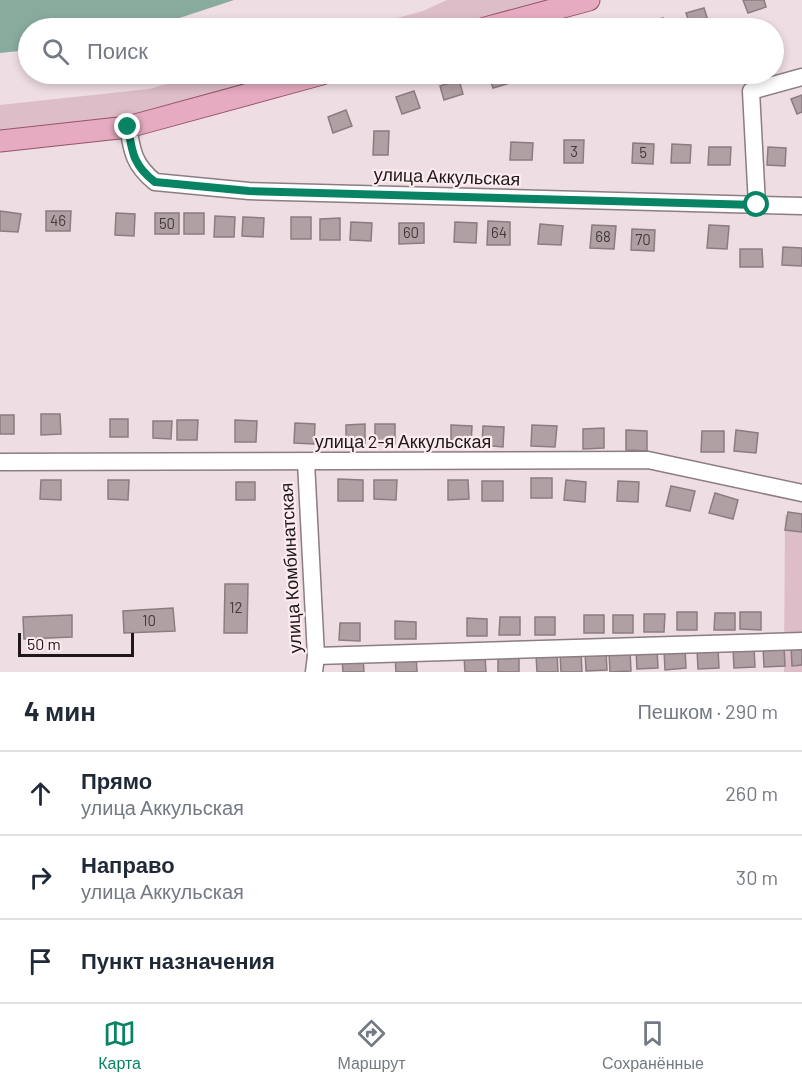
<!DOCTYPE html>
<html lang="ru">
<meta charset="utf-8">
<style>
:root{--surface:#fff;--page:#f6f6f7;--text:#1f2937;--muted:#747a83;--line:#e0e1e3;--accent:#088465}
body{margin:0;font-family:Barlow,sans-serif;background:var(--page);color:var(--text)}
.scale{position:absolute;left:18px;bottom:15px;width:116px;box-sizing:border-box;padding-left:6px;border:3px solid #1e181a;border-top:0;font-size:16px;line-height:21px;white-space:nowrap;color:#1e181a;-webkit-text-stroke:4px #fcebef;paint-order:stroke}
.stop{position:absolute;width:18px;height:18px;margin:-14px;border:4px solid #088465;border-radius:50%;background:#fff}
.stop.end{background:#088465;border-color:#fff;box-shadow:0 2px 6px #0008}
.list{margin:0;padding:0;list-style:none}
h2{display:flex;justify-content:space-between;align-items:center;height:78px;margin:0;padding:0 24px;font-size:26px}
h2 small{font-size:20px;font-weight:400;color:var(--muted)}
.list li{display:grid;grid-template-columns:39px 1fr auto;gap:18px;align-items:center;box-sizing:border-box;height:84px;padding:0 24px;border-top:2px solid var(--line)}
.list b{display:block;font-size:22px;white-space:nowrap}
.list p{margin:0;font-size:20px;white-space:nowrap;color:var(--muted)}
.list em{font-size:20px;font-style:normal;color:var(--muted)}
.icon{flex:none;width:33px;height:33px;fill:none;stroke:currentColor;stroke-width:2;stroke-linecap:round;stroke-linejoin:round}
.map{position:relative;flex:none;width:802px;height:672px;overflow:hidden}
.search{position:absolute;background:var(--surface);box-shadow:0 3px 9px #0003;left:18px;right:18px;top:18px;height:66px;display:flex;align-items:center;gap:15px;box-sizing:border-box;padding:0 21px;border-radius:33px;color:var(--muted);font-size:22px}
.sheet{height:330px;background:var(--surface)}
nav{display:flex;justify-content:space-around;align-items:center;box-sizing:border-box;height:84px;border-top:2px solid var(--line);background:var(--surface);font-size:16px;color:var(--muted)}
nav a{display:grid;justify-items:center;gap:3px}
nav .on{color:var(--accent)}
.map>svg:first-child{display:block}
.green{fill:#ddbdc7}
.water{fill:#88ab9d}
.building{fill:#b0a0a4;stroke:#8b7c81;stroke-width:1.5}
.lines{fill:none;stroke-linecap:round;stroke-linejoin:round}
.minor-casing{stroke:#8c7d82;stroke-width:19}
.major-casing{stroke:#96536b;stroke-width:23}
.minor{stroke:#fff;stroke-width:16}
.major{stroke:#e6abc1;stroke-width:21}
.route{stroke:#088465;stroke-width:8}
.labels{text-anchor:middle;stroke-width:4.5;stroke-linejoin:round;paint-order:stroke}
.number-label{font-size:15px;fill:#423a3c}
.street-label{font-size:18px;fill:#1e181a;stroke:#fcebef}
</style>
<div class="map">
<svg width="802" height="672" viewBox="0 0 802 672">
<rect width="100%" height="100%" fill="#eedde2"/>
<!-- green -->
<g class="green">
<path d="M447,0H548L452,28H360L423,11Z"/>
<path d="M201,74H298L188,106L0,142V105L149,89Z"/>
<path d="M785,515H802V672H784Z"/>
</g>
<!-- water -->
<path class="water" d="M0,0H234L149,28H28V50L0,53Z"/>
<!-- building -->
<g class="building">
<path d="M743,0H764L766,7L748,13Z"/>
<path d="M704,8L709,24L691,28L686,13Z"/>
<path d="M663,18L667,28H649L647,23Z"/>
<path d="M488,74H507L510,83L493,88Z"/>
<path d="M459,80L463,94L444,100L440,86Z"/>
<path d="M414,91L420,108L402,114L396,97Z"/>
<path d="M802,95V112L797,114L791,99Z"/>
<path d="M346,110L352,126L333,133L328,117Z"/>
<path d="M374,131H389L388,155H373Z"/>
<path d="M564,140H584L583,163H564Z"/>
<path d="M511,142L533,143L532,160H510Z"/>
<path d="M633,143L654,144L653,164L632,163Z"/>
<path d="M672,144L691,145L690,163H671Z"/>
<path d="M709,147H731L730,165H708Z"/>
<path d="M768,147L786,148L785,166L767,165Z"/>
<path d="M0,211L21,214L18,232L0,231Z"/>
<path d="M46,211H71L70,231H46Z"/>
<path d="M116,213L135,214L134,236L115,235Z"/>
<rect x="155" y="213" width="24" height="21"/>
<rect x="184" y="213" width="20" height="21"/>
<path d="M215,216L235,217L234,237H214Z"/>
<path d="M243,217L264,218L263,237L242,236Z"/>
<rect x="291" y="217" width="20" height="22"/>
<path d="M340,218V240H320V219Z"/>
<path d="M488,221L510,222V245H487Z"/>
<path d="M351,222L372,223L371,241L350,240Z"/>
<path d="M455,222L477,223L476,243L454,242Z"/>
<path d="M399,223H424V243L399,244Z"/>
<path d="M540,224L563,226L561,245L538,244Z"/>
<path d="M592,225L616,226L614,249L590,248Z"/>
<path d="M709,225L729,226L727,249L707,248Z"/>
<path d="M632,229L655,230L654,251L631,250Z"/>
<path d="M783,247L802,248V266L782,265Z"/>
<path d="M740,249H762L763,267H740Z"/>
<path d="M41,414H60L61,434L41,435Z"/>
<rect x="0" y="415" width="14" height="19"/>
<rect x="110" y="419" width="18" height="18"/>
<path d="M177,420H198L197,440H177Z"/>
<path d="M235,420L257,421L256,442H235Z"/>
<path d="M153,421H172L171,439L153,438Z"/>
<path d="M295,423L315,424L314,444L294,443Z"/>
<path d="M365,424V443H346V425Z"/>
<path d="M375,424H395V444L375,445Z"/>
<path d="M451,425L472,426L471,446L451,445Z"/>
<path d="M532,425L557,426L555,447L531,446Z"/>
<path d="M483,426L504,427L503,447L482,445Z"/>
<path d="M604,428V448L583,449V429Z"/>
<path d="M626,430L647,431V451L626,450Z"/>
<path d="M736,430L758,433L756,453L734,451Z"/>
<path d="M702,431H724V452H701Z"/>
<rect x="531" y="478" width="21" height="20"/>
<path d="M338,479L363,480V501H338Z"/>
<path d="M41,480H61V500L40,499Z"/>
<path d="M108,480H129L128,500L108,499Z"/>
<path d="M374,480H397L396,500L374,499Z"/>
<path d="M448,480H468L469,499L448,500Z"/>
<path d="M566,480L586,482L585,502L564,500Z"/>
<rect x="482" y="481" width="21" height="20"/>
<path d="M618,481L639,482L638,502L617,501Z"/>
<rect x="236" y="482" width="19" height="18"/>
<path d="M671,486L695,491L690,511L666,506Z"/>
<path d="M715,493L738,500L733,519L709,513Z"/>
<path d="M788,512L802,514V532L785,530Z"/>
<path d="M225,584H248L247,633H224Z"/>
<path d="M173,608L175,631L124,633L123,611Z"/>
<rect x="677" y="612" width="20" height="18"/>
<path d="M740,612H761V630L740,629Z"/>
<path d="M715,613H735V630H714Z"/>
<path d="M644,614H665L664,632H644Z"/>
<path d="M72,615V637L24,639L23,617Z"/>
<rect x="584" y="615" width="20" height="18"/>
<rect x="613" y="615" width="20" height="18"/>
<path d="M500,617H520V635H499Z"/>
<rect x="535" y="617" width="20" height="18"/>
<path d="M467,618L487,619V636H467Z"/>
<path d="M395,621L416,622V639H395Z"/>
<path d="M340,623H360V641L339,640Z"/>
<path d="M784,646L785,666L764,667L763,647Z"/>
<path d="M791,646H802V665L792,666Z"/>
<path d="M754,647L755,667L734,668L733,648Z"/>
<path d="M718,648L719,668L698,669L697,650Z"/>
<path d="M657,649L658,668L637,669L636,650Z"/>
<path d="M685,649L686,668L665,670L664,650Z"/>
<path d="M606,651L607,670L586,671L585,652Z"/>
<path d="M630,651L631,671L610,672L609,652Z"/>
<path d="M581,652L582,672H561L560,653Z"/>
<path d="M557,653L558,672H537L536,654Z"/>
<path d="M416,655L417,672H396L395,656Z"/>
<path d="M485,655L486,672H465L464,656Z"/>
<path d="M519,655V672H498V656Z"/>
<path d="M363,657L364,672H343L342,659Z"/>
</g>
<g class="lines">
<!-- minor casing -->
<g class="minor-casing">
<g id="minor">
<path d="M128,127C132,152 134,165 155,182L249,191L802,206"/>
<path d="M757,205L751,91L802,77"/>
<path d="M0,462L648,460L802,493"/>
<path d="M306,462L316,656L314,672"/>
<path d="M316,656L802,641"/>
</g>
</g>
<!-- major casing -->
<g class="major-casing">
<g id="major">
<path d="M485,28L589,0"/>
<path d="M0,141L128,127L322,74"/>
</g>
</g>
<!-- minor -->
<use href="#minor" class="minor"/>
<!-- major -->
<use href="#major" class="major"/>
</g>
<g class="lines">
<!-- route -->
<path class="route" d="M128,127C132,152 133,165 155,182L249,191L757,205"/>
</g>
<g class="labels">
<!-- number labels -->
<g class="number-label">
<text x="574" y="157">3</text>
<text x="643" y="158">5</text>
<text x="58" y="226">46</text>
<text x="167" y="229">50</text>
<text x="411" y="238">60</text>
<text x="499" y="238">64</text>
<text x="603" y="242">68</text>
<text x="643" y="245">70</text>
<text x="236" y="613">12</text>
<text x="149" y="626">10</text>
</g>
<!-- street labels -->
<g class="street-label">
<text transform="translate(447 177) rotate(2)" y="6">улица Аккульская</text>
<text x="403" y="448">улица 2-я Аккульская</text>
<text transform="translate(291 568) rotate(-93)" y="6">улица Комбинатская</text>
</g>
</g>
</svg>
<div class="scale">50 m</div>
<div class="stop" style="left:757px;top:205px"></div>
<div class="stop end" style="left:128px;top:127px"></div>
<div class="search"><svg class="icon" aria-label="search" viewBox="0 0 24 24"><circle cx="10" cy="10" r="6"/><path d="M15 15l6 6"/></svg>Поиск</div>
</div>
<section class="sheet">
<h2>4 мин<small>Пешком · 290 m</small></h2>
<ul class="list">
<li><svg class="icon" aria-label="ahead" viewBox="0 0 24 24"><path d="M12 20V5M6 11l6-6 6 6"/></svg><div><b>Прямо</b><p>улица Аккульская</p></div><em>260 m</em></li>
<li><svg class="icon" aria-label="right" viewBox="0 0 24 24"><path d="M7 20v-9h11M14 6l5 5-5 5"/></svg><div><b>Направо</b><p>улица Аккульская</p></div><em>30 m</em></li>
<li><svg class="icon" aria-label="arrive" viewBox="0 0 24 24"><path d="M6 21V4h12l-3 4 3 4H6"/></svg><div><b>Пункт назначения</b></div></li>
</ul>
</section>
<nav>
<a class="on"><svg class="icon" aria-label="map" viewBox="0 0 24 24"><path d="M3 6l6-2 6 2 6-2v14l-6 2-6-2-6 2zM9 4v14M15 6v14"/></svg>Карта</a>
<a><svg class="icon" aria-label="directions" viewBox="0 0 24 24"><path d="M12 3l9 9-9 9-9-9zM9 14v-3h6M13 9l2 2-2 2"/></svg>Маршрут</a>
<a><svg class="icon" aria-label="saved" viewBox="0 0 24 24"><path d="M7 4h10v16l-5-4-5 4z"/></svg>Сохранённые</a>
</nav>
